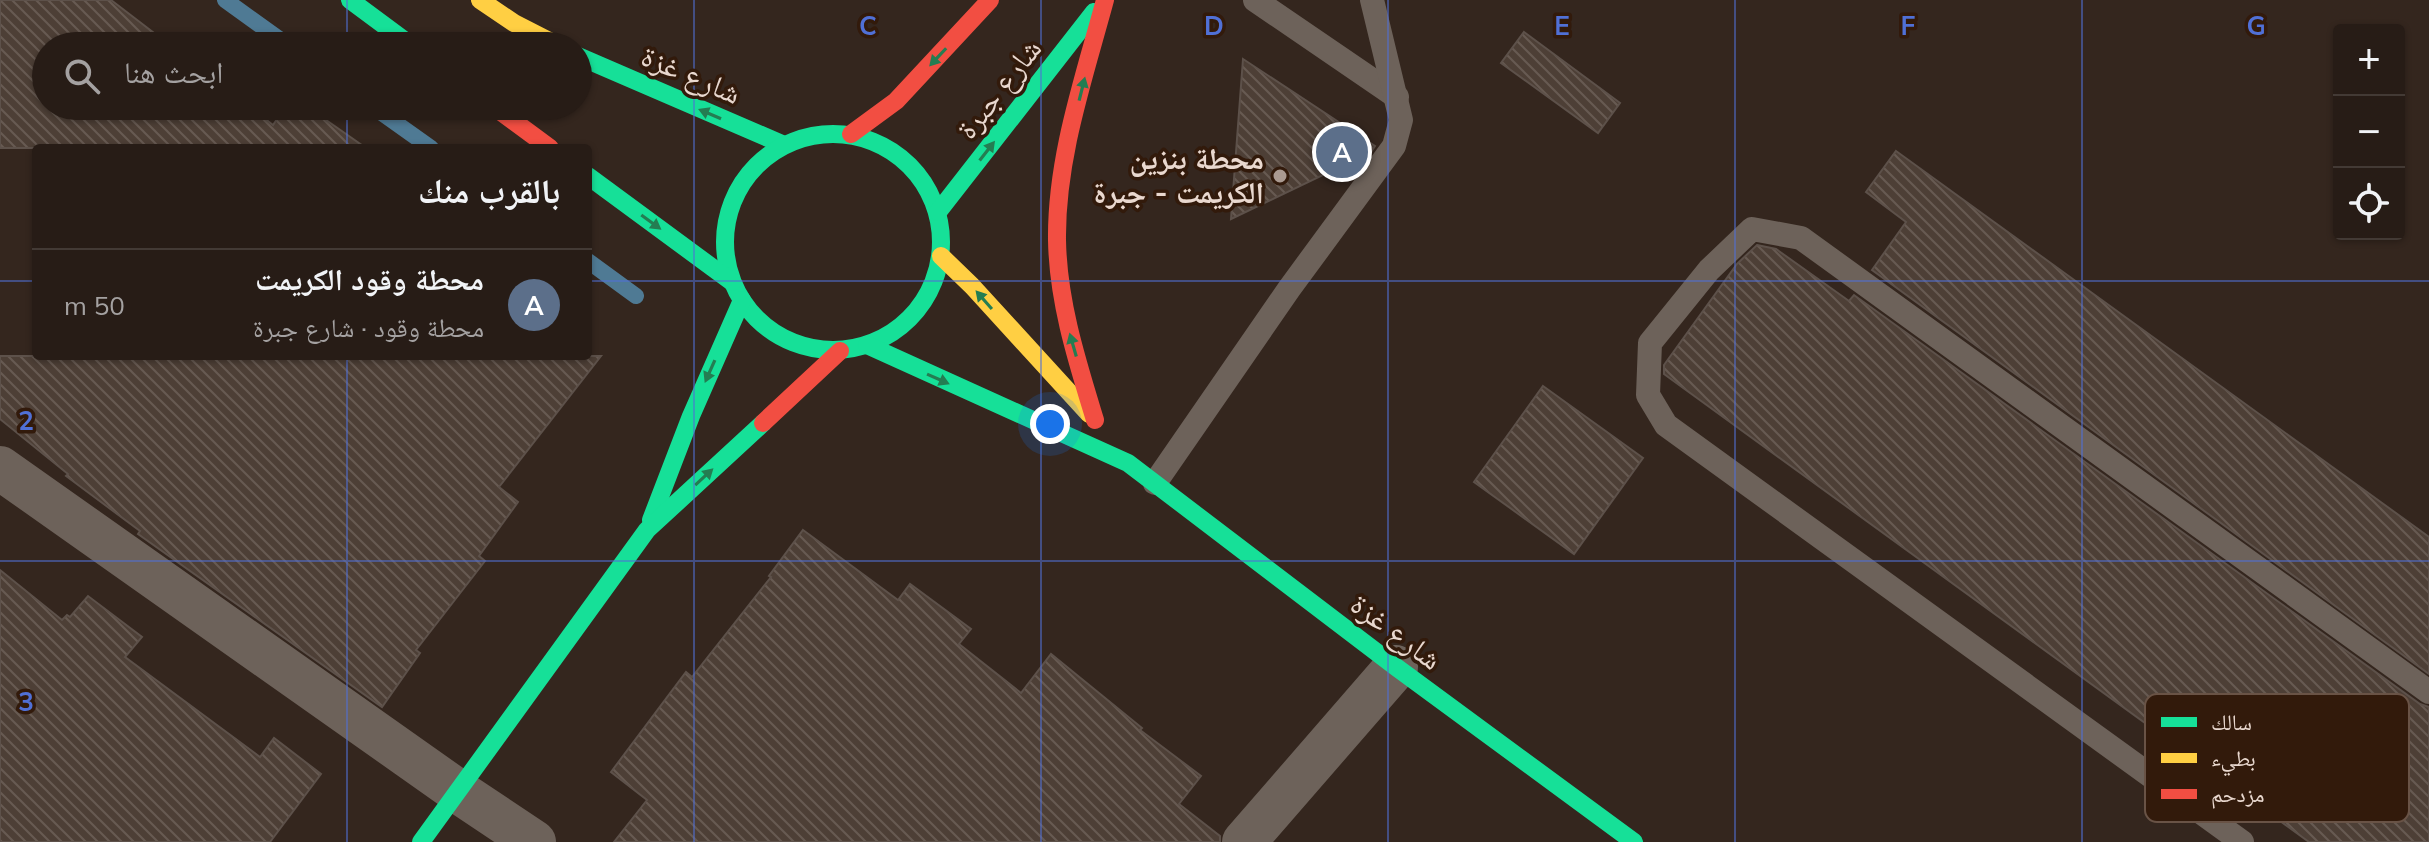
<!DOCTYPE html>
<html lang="ar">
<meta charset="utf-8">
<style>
:root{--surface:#271c16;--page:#2f251f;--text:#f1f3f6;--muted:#a4a1a1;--line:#433a35;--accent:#aa9a91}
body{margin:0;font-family:Mulish,"Noto Naskh Arabic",sans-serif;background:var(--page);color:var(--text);direction:rtl}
.controls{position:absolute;right:24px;top:24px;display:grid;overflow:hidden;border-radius:8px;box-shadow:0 2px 6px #0004}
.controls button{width:72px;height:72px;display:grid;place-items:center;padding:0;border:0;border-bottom:2px solid var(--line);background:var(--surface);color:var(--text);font:40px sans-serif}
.you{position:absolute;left:1050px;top:424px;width:28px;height:28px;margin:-20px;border:6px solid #fff;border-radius:50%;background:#1a73e8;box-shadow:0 0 0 12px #1a73e833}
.badge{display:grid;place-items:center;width:52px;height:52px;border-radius:50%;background:var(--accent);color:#fff;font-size:26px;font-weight:700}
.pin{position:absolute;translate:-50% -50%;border:4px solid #fff;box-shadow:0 2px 8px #0006}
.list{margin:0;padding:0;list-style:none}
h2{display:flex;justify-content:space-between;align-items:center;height:104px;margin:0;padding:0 32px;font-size:34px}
h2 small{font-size:26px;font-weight:400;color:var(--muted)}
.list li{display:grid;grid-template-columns:52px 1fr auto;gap:24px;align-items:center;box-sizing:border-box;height:112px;padding:0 32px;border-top:2px solid var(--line)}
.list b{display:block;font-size:30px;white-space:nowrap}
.list p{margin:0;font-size:26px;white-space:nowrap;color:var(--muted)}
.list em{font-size:26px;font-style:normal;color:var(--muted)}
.icon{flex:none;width:44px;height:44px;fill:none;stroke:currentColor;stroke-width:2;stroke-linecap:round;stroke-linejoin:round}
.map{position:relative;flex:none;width:2429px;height:842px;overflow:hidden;direction:ltr}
.search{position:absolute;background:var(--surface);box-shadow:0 2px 6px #0004;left:32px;top:32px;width:560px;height:88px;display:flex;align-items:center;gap:20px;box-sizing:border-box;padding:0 28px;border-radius:44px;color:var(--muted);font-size:30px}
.panel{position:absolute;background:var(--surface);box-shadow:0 2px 6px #0004;left:32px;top:144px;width:560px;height:216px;border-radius:8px;direction:rtl}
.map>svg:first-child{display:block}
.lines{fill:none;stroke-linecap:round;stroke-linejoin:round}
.stream{stroke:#4f7a94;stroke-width:16}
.building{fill:url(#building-back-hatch);stroke:#5d514a;stroke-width:2}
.lane{stroke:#6d625a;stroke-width:24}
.street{stroke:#6d625a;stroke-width:44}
.fast{stroke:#16e098;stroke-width:18}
.slow{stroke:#ffcf43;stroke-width:18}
.jam{stroke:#f24e42;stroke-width:18}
.oneway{fill:#247d52}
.grid{fill:none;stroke:#5070d6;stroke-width:2;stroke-opacity:0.55}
.poi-dot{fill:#aa9a91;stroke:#321a0b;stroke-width:3}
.labels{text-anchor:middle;stroke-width:7;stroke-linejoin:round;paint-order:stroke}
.street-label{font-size:30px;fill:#e9d8cf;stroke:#321a0b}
.poi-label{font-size:30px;font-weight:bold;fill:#e9d8cf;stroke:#321a0b;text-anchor:end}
.key{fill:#321a0b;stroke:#695346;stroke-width:2}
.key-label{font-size:22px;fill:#e9d8cf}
.grid-label{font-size:26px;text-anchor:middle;font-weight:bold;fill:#5070d6;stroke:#321a0b;stroke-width:7;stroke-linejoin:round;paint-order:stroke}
</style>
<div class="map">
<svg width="2429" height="842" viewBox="0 0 2429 842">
<defs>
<pattern id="building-back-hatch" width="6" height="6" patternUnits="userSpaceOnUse" patternTransform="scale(2)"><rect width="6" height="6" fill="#4d3f36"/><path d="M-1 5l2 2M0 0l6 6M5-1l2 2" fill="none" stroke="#675a52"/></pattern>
</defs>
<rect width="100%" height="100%" fill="#34261e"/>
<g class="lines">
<!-- stream -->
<g class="stream">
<path d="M225,0L289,46"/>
<path d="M372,106L431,148"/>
<path d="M588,261L636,296"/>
</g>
</g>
<!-- building -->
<g class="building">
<path d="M0,0H111L171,46H46V106H249L273,125L286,106H306L366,148H0Z"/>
<path d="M1524,32L1620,103L1598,133L1501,63Z"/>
<path d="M1243,59L1375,146L1371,152L1231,219Z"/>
<path d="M1896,151L2429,537V674L1872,270L1906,222L1866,192Z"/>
<path d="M1757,245L1776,249L1849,301L1854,295L2420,704L2429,707V842H2309L1664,374V365L1737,264Z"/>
<path d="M0,356H601L499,487L518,502L479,556L485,561L416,650L420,653L382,707L138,534L140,531L66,476L68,474L0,419Z"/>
<path d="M1543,386L1643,458L1574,554L1474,482Z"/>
<path d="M803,530L898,600L910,584L971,629L959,644L1021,693L1051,654L1142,728L1140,730L1201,776L1179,804L1220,836V842H614L647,800L611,772L686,672L692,677L771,577L769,576Z"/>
<path d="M0,570L62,620L67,615L70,617L88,596L142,637L125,657L260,757L274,738L321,774L270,842H0Z"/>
</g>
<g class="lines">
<!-- lane -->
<g class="lane">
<path d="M1255,0L1397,97"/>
<path d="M1155,483L1289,289L1394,146L1401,120L1372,0"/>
<path d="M2242,842L1666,425L1648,395L1650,343L1709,270L1752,229L1801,238L2429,692"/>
</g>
<!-- street -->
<g class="street">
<path d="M0,468L459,792L534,842"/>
<path d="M1244,842L1396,667"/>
</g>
<!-- fast -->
<g class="fast">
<path d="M350,0L412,46"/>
<path d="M578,56L782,144"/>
<circle cx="833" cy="242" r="108"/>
<path d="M588,176L732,282"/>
<path d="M938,212L1094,12"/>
<path d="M867,345L1128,463L1396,667L1634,842"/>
<path d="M651,520L691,416L742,300"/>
<path d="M421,842L647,530L763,423"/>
</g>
<!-- slow -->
<g class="slow">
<path d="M480,0L514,23L559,46"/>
<path d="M941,256L972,286L1089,414"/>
</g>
<!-- jam -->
<g class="jam">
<path d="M493,106L550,148"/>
<path d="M851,134L896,101L990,0"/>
<path d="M1095,420C1077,361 1058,302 1057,240C1056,158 1084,78 1105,0"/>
<path d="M763,423L840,351"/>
</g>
</g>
<!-- one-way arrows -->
<defs><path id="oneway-solid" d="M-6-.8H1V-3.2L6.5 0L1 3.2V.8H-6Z" transform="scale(2)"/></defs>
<g class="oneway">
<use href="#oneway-solid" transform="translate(938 57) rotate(133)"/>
<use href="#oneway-solid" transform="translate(1082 89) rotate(-76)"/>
<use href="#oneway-solid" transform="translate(710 114) rotate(-157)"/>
<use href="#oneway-solid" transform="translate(987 151) rotate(-52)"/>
<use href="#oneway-solid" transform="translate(651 222) rotate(36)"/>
<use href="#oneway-solid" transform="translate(984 300) rotate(-131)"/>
<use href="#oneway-solid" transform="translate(1073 345) rotate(-106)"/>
<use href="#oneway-solid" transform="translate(710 371) rotate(114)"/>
<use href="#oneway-solid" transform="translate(938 379) rotate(24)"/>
<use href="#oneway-solid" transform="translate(704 477) rotate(-43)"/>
</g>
<!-- grid -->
<path class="grid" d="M347,0V46M694,0V842M1041,0V842M1388,0V842M1735,0V842M2082,0V842M347,106V148M0,281H36M588,281H2429M347,356V842M0,561H2429"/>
<!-- markers -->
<circle class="poi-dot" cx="1280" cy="176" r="8"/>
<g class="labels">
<!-- street labels -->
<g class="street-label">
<text transform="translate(691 75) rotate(23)" y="10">شارع غزة</text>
<text transform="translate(999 89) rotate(-52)" y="10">شارع جبرة</text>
<text transform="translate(1396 632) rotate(37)" y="10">شارع غزة</text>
</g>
<!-- poi labels -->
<g class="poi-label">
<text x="1264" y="169">محطة بنزين<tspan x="1264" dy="34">الكريمت - جبرة</tspan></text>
</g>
</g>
<!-- legend -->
<rect x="2145" y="694" width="264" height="128" rx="12" class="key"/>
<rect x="2161" y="717" width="36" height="10" fill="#16e098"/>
<rect x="2161" y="753" width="36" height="10" fill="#ffcf43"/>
<rect x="2161" y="789" width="36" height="10" fill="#f24e42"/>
<g class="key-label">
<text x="2211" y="730">سالك</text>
<text x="2211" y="766">بطيء</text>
<text x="2211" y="802">مزدحم</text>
</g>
<g class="grid-label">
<text x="868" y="35">C</text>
<text x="1214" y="35">D</text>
<text x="1562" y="35">E</text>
<text x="1908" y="35">F</text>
<text x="2256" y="35">G</text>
<text x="26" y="430">2</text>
<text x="26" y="711">3</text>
</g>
</svg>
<div class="controls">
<button>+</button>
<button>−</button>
<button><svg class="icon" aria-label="locate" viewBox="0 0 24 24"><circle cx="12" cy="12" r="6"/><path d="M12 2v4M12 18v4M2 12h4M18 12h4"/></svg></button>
</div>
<div class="you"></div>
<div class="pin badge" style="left:1342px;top:152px;background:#5c6f8a">A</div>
<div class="search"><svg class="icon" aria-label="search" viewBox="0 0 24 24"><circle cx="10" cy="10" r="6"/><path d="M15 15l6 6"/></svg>ابحث هنا</div>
<section class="panel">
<h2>بالقرب منك<small></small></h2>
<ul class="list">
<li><span class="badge" style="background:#5c6f8a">A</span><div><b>محطة وقود الكريمت</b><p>محطة وقود · شارع جبرة</p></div><em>50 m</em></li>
</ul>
</section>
</div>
